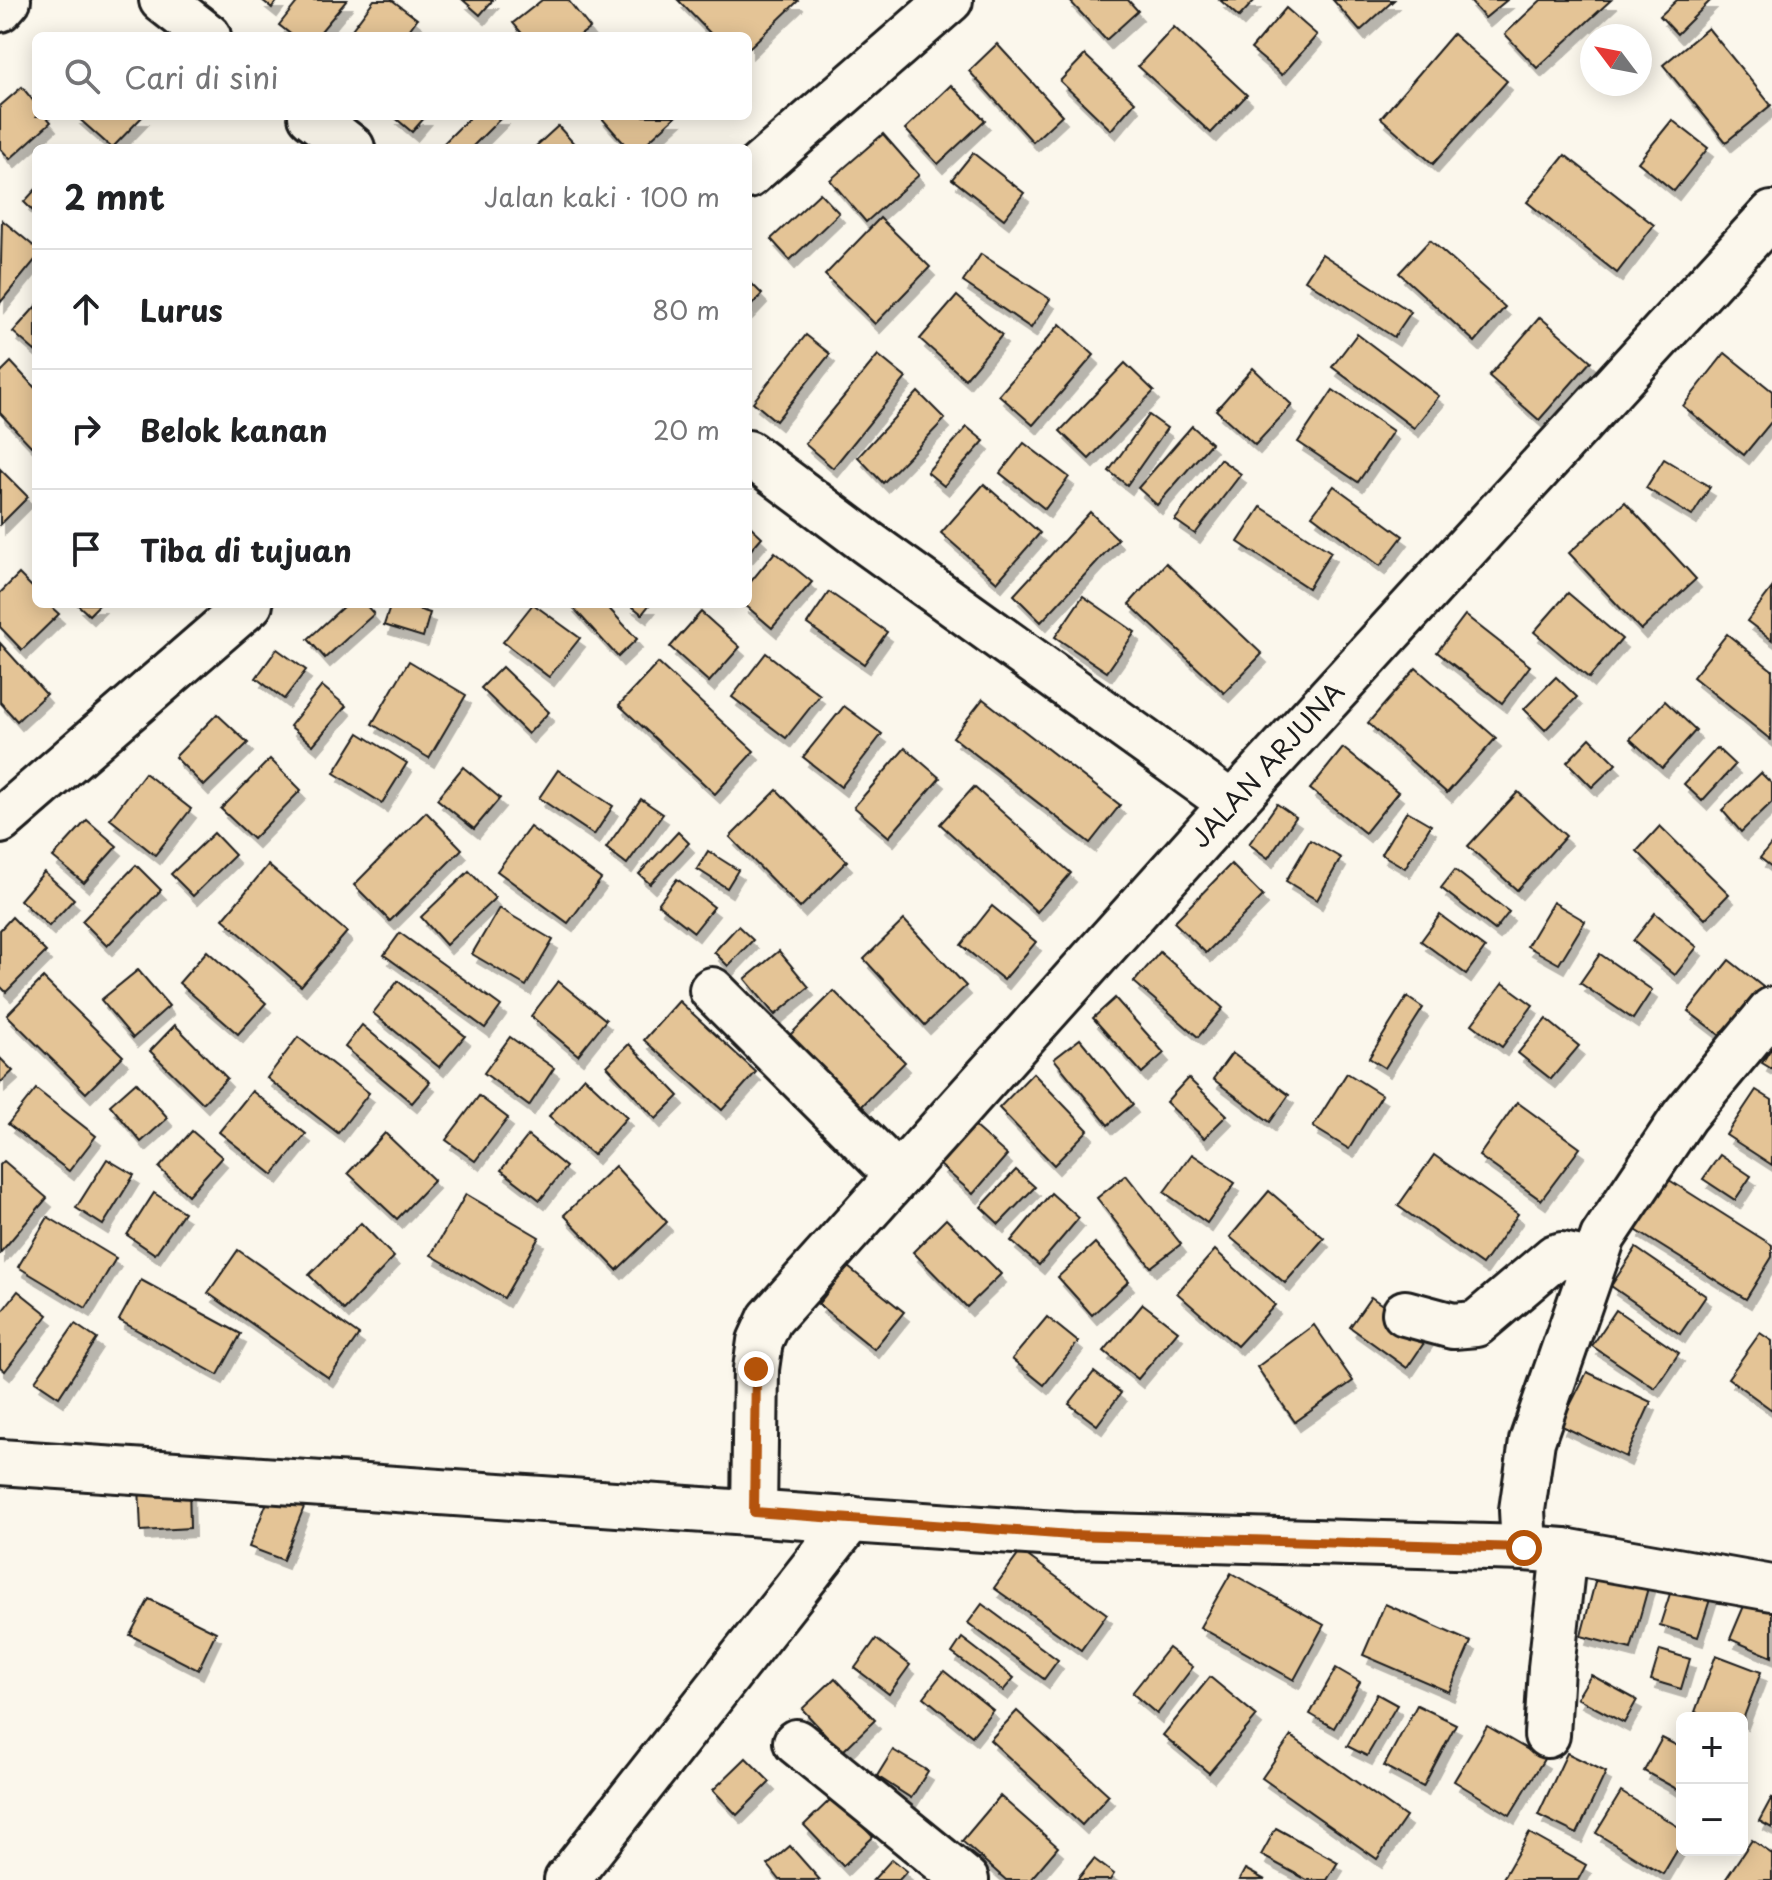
<!DOCTYPE html>
<html lang="id">
<meta charset="utf-8">
<style>
:root{--surface:#fff;--page:#f6f6f6;--text:#202124;--muted:#757577;--line:#e0e0e0}
body{margin:0;font-family:"Playpen Sans",sans-serif;background:var(--page);color:var(--text)}
.controls{position:absolute;right:24px;bottom:24px;display:grid;overflow:hidden;border-radius:12px;box-shadow:0 4px 20px #0003}
.controls button{width:72px;height:72px;display:grid;place-items:center;padding:0;border:0;border-bottom:2px solid var(--line);background:var(--surface);color:var(--text);font:40px sans-serif}
.compass{position:absolute;left:1580px;top:24px;width:72px;height:72px;border-radius:50%;background:var(--surface);box-shadow:0 4px 20px #0003;rotate:302deg}
.stop{position:absolute;width:24px;height:24px;margin:-18px;border:6px solid #b45309;border-radius:50%;background:#fff}
.stop.end{background:#b45309;border-color:#fff;box-shadow:0 2px 8px #0008}
.list{margin:0;padding:0;list-style:none}
h2{display:flex;justify-content:space-between;align-items:center;height:104px;margin:0;padding:0 32px;font-size:34px}
h2 small{font-size:26px;font-weight:400;color:var(--muted)}
.list li{display:grid;grid-template-columns:52px 1fr auto;gap:24px;align-items:center;box-sizing:border-box;height:120px;padding:0 32px;border-top:2px solid var(--line)}
.list b{display:block;font-size:30px;white-space:nowrap}
.list em{font-size:26px;font-style:normal;color:var(--muted)}
.icon{flex:none;width:44px;height:44px;fill:none;stroke:currentColor;stroke-width:2;stroke-linecap:round;stroke-linejoin:round}
.map{position:relative;flex:none;width:1772px;height:1880px;overflow:hidden}
.search{position:absolute;background:var(--surface);box-shadow:0 4px 20px #0003;left:32px;top:32px;width:720px;height:88px;display:flex;align-items:center;gap:20px;box-sizing:border-box;padding:0 28px;border-radius:12px;color:var(--muted);font-size:30px}
.panel{position:absolute;background:var(--surface);box-shadow:0 4px 20px #0003;left:32px;top:144px;width:720px;height:464px;border-radius:12px}
.map>svg:first-child{display:block}
.building{fill:#e4c496;stroke:#1c1c1c;stroke-width:2;filter:url(#shadow)}
.lines{fill:none;stroke-linecap:round;stroke-linejoin:round}
.minor-casing{stroke:#1c1c1c;stroke-width:50}
.minor{stroke:#fbf7ec;stroke-width:44}
.route{stroke:#b45309;stroke-width:10}
.labels{text-anchor:middle;stroke-width:6;stroke-linejoin:round;paint-order:stroke}
.street-label{font-size:26px;fill:#1c1c1c;stroke:#fbf7ec}
</style>
<div class="map">
<svg width="1772" height="1880" viewBox="0 0 1772 1880">
<defs>
<filter id="shadow"><feDropShadow dx="5" dy="9" stdDeviation="0" flood-color="#0004"/></filter>
</defs>
<rect width="100%" height="100%" fill="#fbf7ec"/>
<filter id="ink" filterUnits="userSpaceOnUse"><feTurbulence type="fractalNoise" baseFrequency=".0125" numOctaves="2"/><feDisplacementMap in="SourceGraphic" scale="16" xChannelSelector="R" yChannelSelector="G"/><feConvolveMatrix kernelMatrix="1 2 1 2 8 2 1 2 1" color-interpolation-filters="sRGB"/></filter>
<g filter="url(#ink)">
<!-- building -->
<g class="building">
<path d="M262,0H278L272,8Z"/>
<path d="M299,0H347L317,36H293L279,25Z"/>
<path d="M374,0H392L417,19L405,36H347Z"/>
<path d="M463,0H493L480,15Z"/>
<path d="M542,0H568L590,28L579,36H524L513,23Z"/>
<path d="M678,0H797L798,1L748,49V36H713Z"/>
<path d="M1069,0H1128L1138,11L1106,40Z"/>
<path d="M1220,0H1255L1239,17Z"/>
<path d="M1333,0H1394L1360,31Z"/>
<path d="M1469,0H1507L1485,18Z"/>
<path d="M1541,0H1611L1537,68L1505,34Z"/>
<path d="M1677,0H1711L1677,34L1660,16Z"/>
<path d="M1286,8L1317,35L1282,75L1251,49Z"/>
<path d="M1174,27L1247,95L1211,133L1138,66Z"/>
<path d="M1708,28L1771,105L1726,142L1663,65Z"/>
<path d="M1453,34L1507,81L1433,164L1381,118Z"/>
<path d="M997,44L1062,115L1033,142L969,71Z"/>
<path d="M1085,55L1135,102L1111,130L1060,81Z"/>
<path d="M951,85L985,120L938,164L905,129Z"/>
<path d="M22,87L36,104V116H46L51,122L10,159L0,148V106Z"/>
<path d="M76,116H143L112,148Z"/>
<path d="M393,116H426L412,132Z"/>
<path d="M471,116H503L471,148H439Z"/>
<path d="M600,116H676L641,148H628Z"/>
<path d="M1672,120L1708,148L1674,191L1638,162Z"/>
<path d="M558,126L578,148H534Z"/>
<path d="M883,134L919,175L866,222L830,180Z"/>
<path d="M973,153L1024,193L1004,219L952,179Z"/>
<path d="M1565,155L1654,225L1617,273L1527,202Z"/>
<path d="M36,189V214L24,202Z"/>
<path d="M820,193L839,213L790,260L771,239Z"/>
<path d="M880,218L930,267L875,324L825,275Z"/>
<path d="M2,220L36,248V259L0,303Z"/>
<path d="M1430,240L1505,307L1475,342L1399,273Z"/>
<path d="M981,254L1050,299L1031,328L963,282Z"/>
<path d="M1322,254L1411,312L1394,337L1305,280Z"/>
<path d="M748,280L762,294L748,309Z"/>
<path d="M957,296L1002,335L965,379L920,339Z"/>
<path d="M36,306V352L13,332Z"/>
<path d="M1540,317L1591,361L1539,420L1489,376Z"/>
<path d="M1060,324L1094,355L1033,425L999,395Z"/>
<path d="M1357,334L1439,396L1414,428L1332,367Z"/>
<path d="M806,335L830,354L776,421L753,402Z"/>
<path d="M1725,353L1772,391V421L1744,455L1683,406Z"/>
<path d="M878,355L906,378L833,468L805,444Z"/>
<path d="M11,362L36,389V442L31,446L0,413V373Z"/>
<path d="M1125,363L1154,391L1089,459L1060,431Z"/>
<path d="M1253,368L1292,405L1255,445L1216,410Z"/>
<path d="M1333,390L1393,431L1358,482L1298,442Z"/>
<path d="M918,392L945,419L883,483L858,457Z"/>
<path d="M1149,415L1167,428L1127,485L1109,471Z"/>
<path d="M1192,426L1211,443L1157,505L1138,488Z"/>
<path d="M967,427L984,441L944,486L927,472Z"/>
<path d="M1024,443L1069,477L1045,509L1000,473Z"/>
<path d="M1220,459L1241,474L1195,534L1175,520Z"/>
<path d="M1664,459L1710,487L1692,516L1646,488Z"/>
<path d="M0,469L28,497L0,525Z"/>
<path d="M984,484L1040,533L997,582L941,533Z"/>
<path d="M1334,486L1403,536L1380,566L1312,515Z"/>
<path d="M1625,502L1696,579L1641,630L1569,553Z"/>
<path d="M1261,507L1331,552L1308,588L1238,542Z"/>
<path d="M1090,512L1118,539L1041,622L1014,595Z"/>
<path d="M748,524L762,537L748,553Z"/>
<path d="M775,552L812,582L772,628L744,604H748V585Z"/>
<path d="M1166,563L1262,654L1224,693L1129,604Z"/>
<path d="M19,574L36,591V604H48L59,614L22,650L0,627V593Z"/>
<path d="M1772,588V640L1747,621Z"/>
<path d="M829,592L887,632L864,664L807,624Z"/>
<path d="M1568,593L1622,639L1589,678L1534,632Z"/>
<path d="M1083,596L1135,632L1107,672L1055,637Z"/>
<path d="M77,604H100L89,615Z"/>
<path d="M346,604H365L374,614L325,658L308,639Z"/>
<path d="M391,604H401L430,613L423,637L384,625Z"/>
<path d="M533,604L580,638L549,677L503,642Z"/>
<path d="M570,604H605L637,639L618,657Z"/>
<path d="M629,604H650L642,614Z"/>
<path d="M701,612L740,647L709,682L670,647Z"/>
<path d="M1465,615L1530,666L1502,703L1437,652Z"/>
<path d="M1727,634L1772,670L1771,740L1693,677Z"/>
<path d="M0,643L46,694L17,721L0,702Z"/>
<path d="M277,649L306,670L284,699L256,678Z"/>
<path d="M766,653L820,695L786,738L732,697Z"/>
<path d="M409,661L466,695L429,758L372,724Z"/>
<path d="M658,663L754,751L715,794L619,705Z"/>
<path d="M502,667L549,712L528,734L481,688Z"/>
<path d="M1416,668L1496,738L1447,793L1368,723Z"/>
<path d="M1556,677L1577,697L1545,730L1524,709Z"/>
<path d="M322,686L346,706L313,745L290,726Z"/>
<path d="M983,699L1120,805L1090,843L953,737Z"/>
<path d="M1665,701L1696,730L1662,768L1630,739Z"/>
<path d="M844,706L882,734L841,787L803,757Z"/>
<path d="M217,714L248,743L204,786L175,757Z"/>
<path d="M359,733L407,763L382,803L334,773Z"/>
<path d="M1590,738L1616,764L1592,787L1567,762Z"/>
<path d="M905,748L940,778L889,837L854,807Z"/>
<path d="M1343,748L1398,792L1365,833L1310,789Z"/>
<path d="M1717,748L1735,765L1702,801L1684,784Z"/>
<path d="M270,759L301,790L253,839L221,809Z"/>
<path d="M463,767L500,798L474,829L437,799Z"/>
<path d="M558,770L613,806L594,835L539,798Z"/>
<path d="M145,773L191,809L155,855L110,819Z"/>
<path d="M1761,773L1772,784V802L1741,832L1722,810Z"/>
<path d="M974,787L1071,873L1037,912L940,824Z"/>
<path d="M777,790L847,861L800,908L730,837Z"/>
<path d="M1518,792L1566,836L1517,890L1468,846Z"/>
<path d="M641,799L663,814L627,864L606,848Z"/>
<path d="M1277,804L1296,817L1268,858L1249,844Z"/>
<path d="M1407,811L1431,825L1405,868L1381,854Z"/>
<path d="M426,812L462,849L390,921L354,885Z"/>
<path d="M87,820L117,846L84,883L53,857Z"/>
<path d="M1660,826L1729,894L1705,919L1637,851Z"/>
<path d="M530,827L601,879L568,923L497,871Z"/>
<path d="M678,832L689,843L650,884L639,874Z"/>
<path d="M214,833L235,855L193,896L171,874Z"/>
<path d="M1310,840L1341,858L1317,900L1286,881Z"/>
<path d="M1772,843V867L1760,858Z"/>
<path d="M708,851L738,870L727,888L697,869Z"/>
<path d="M1231,864L1263,896L1206,953L1174,922Z"/>
<path d="M136,865L161,890L107,946L82,921Z"/>
<path d="M268,865L347,932L301,986L223,919Z"/>
<path d="M1455,870L1509,912L1495,930L1441,888Z"/>
<path d="M469,871L495,898L446,945L421,917Z"/>
<path d="M44,872L74,899L49,926L20,900Z"/>
<path d="M677,879L714,907L694,932L658,904Z"/>
<path d="M1553,902L1585,921L1559,964L1527,946Z"/>
<path d="M992,906L1036,942L1004,980L961,945Z"/>
<path d="M499,908L553,940L526,986L472,954Z"/>
<path d="M1655,913L1697,947L1675,975L1633,941Z"/>
<path d="M1440,915L1485,948L1466,974L1421,941Z"/>
<path d="M12,917L46,952L6,992L0,986V930Z"/>
<path d="M904,920L966,986L925,1025L864,959Z"/>
<path d="M738,926L753,940L728,966L714,952Z"/>
<path d="M400,933L501,1006L485,1028L384,955Z"/>
<path d="M207,951L266,1003L238,1034L179,983Z"/>
<path d="M779,951L809,987L775,1015L745,979Z"/>
<path d="M1160,952L1223,1008L1198,1037L1134,982Z"/>
<path d="M1600,954L1652,990L1633,1019L1580,983Z"/>
<path d="M1729,960L1763,987L1722,1037L1688,1011Z"/>
<path d="M138,970L169,1006L133,1038L101,1000Z"/>
<path d="M43,978L123,1056L86,1093L7,1015Z"/>
<path d="M398,981L465,1036L439,1067L373,1013Z"/>
<path d="M558,981L606,1020L578,1055L531,1016Z"/>
<path d="M1503,983L1533,1005L1502,1047L1472,1024Z"/>
<path d="M834,991L905,1062L855,1113L783,1042Z"/>
<path d="M1407,997L1423,1008L1385,1068L1369,1058Z"/>
<path d="M1115,998L1164,1053L1142,1073L1093,1018Z"/>
<path d="M679,1001L756,1072L722,1110L644,1040Z"/>
<path d="M1546,1019L1579,1046L1551,1079L1518,1053Z"/>
<path d="M175,1025L227,1078L203,1103L150,1051Z"/>
<path d="M362,1025L430,1082L412,1103L345,1047Z"/>
<path d="M298,1037L369,1093L338,1133L267,1078Z"/>
<path d="M510,1037L554,1068L529,1106L484,1073Z"/>
<path d="M1080,1039L1133,1104L1108,1125L1054,1059Z"/>
<path d="M629,1044L679,1096L656,1119L607,1066Z"/>
<path d="M1772,1047V1069L1762,1063Z"/>
<path d="M1232,1053L1289,1095L1270,1122L1213,1079Z"/>
<path d="M0,1058L13,1071L0,1083Z"/>
<path d="M1033,1073L1088,1130L1054,1165L999,1108Z"/>
<path d="M1347,1073L1382,1095L1349,1149L1313,1127Z"/>
<path d="M584,1077L627,1117L593,1155L549,1116Z"/>
<path d="M1188,1078L1227,1115L1204,1138L1166,1102Z"/>
<path d="M136,1082L168,1118L141,1142L110,1105Z"/>
<path d="M36,1089L96,1136L69,1171L8,1124Z"/>
<path d="M1756,1090L1772,1100V1165L1726,1135Z"/>
<path d="M252,1091L306,1134L273,1175L219,1132Z"/>
<path d="M479,1096L508,1118L475,1161L446,1140Z"/>
<path d="M1517,1102L1580,1148L1541,1200L1479,1156Z"/>
<path d="M974,1126L1007,1155L973,1194L940,1165Z"/>
<path d="M192,1131L222,1157L188,1195L159,1168Z"/>
<path d="M385,1133L434,1180L397,1219L348,1173Z"/>
<path d="M528,1136L566,1167L540,1200L501,1170Z"/>
<path d="M1192,1154L1235,1183L1207,1223L1164,1192Z"/>
<path d="M1434,1155L1518,1214L1482,1265L1398,1206Z"/>
<path d="M1720,1155L1751,1176L1735,1200L1703,1179Z"/>
<path d="M107,1159L134,1175L103,1225L76,1208Z"/>
<path d="M4,1161L47,1198L0,1253V1165Z"/>
<path d="M615,1166L667,1222L617,1270L564,1215Z"/>
<path d="M1016,1170L1035,1187L999,1224L981,1207Z"/>
<path d="M1126,1175L1181,1244L1151,1267L1097,1198Z"/>
<path d="M1666,1178L1772,1245V1257L1746,1299L1634,1229Z"/>
<path d="M1269,1191L1324,1238L1285,1283L1230,1237Z"/>
<path d="M154,1193L184,1212L155,1254L127,1235Z"/>
<path d="M1051,1193L1079,1218L1039,1265L1011,1241Z"/>
<path d="M466,1194L539,1237L504,1298L431,1255Z"/>
<path d="M48,1217L116,1258L86,1308L18,1267Z"/>
<path d="M946,1219L1001,1274L967,1307L913,1252Z"/>
<path d="M361,1223L394,1257L344,1310L309,1275Z"/>
<path d="M1095,1243L1129,1281L1092,1315L1058,1277Z"/>
<path d="M1636,1248L1706,1296L1680,1334L1611,1286Z"/>
<path d="M238,1250L359,1335L329,1378L208,1293Z"/>
<path d="M1215,1250L1275,1305L1237,1346L1177,1293Z"/>
<path d="M848,1267L904,1312L874,1349L818,1304Z"/>
<path d="M141,1280L241,1334L218,1375L119,1320Z"/>
<path d="M18,1291L48,1315L5,1371L0,1367V1314Z"/>
<path d="M1371,1297L1428,1337L1407,1368L1350,1327Z"/>
<path d="M1143,1304L1178,1331L1138,1379L1104,1351Z"/>
<path d="M1616,1310L1679,1353L1655,1388L1592,1346Z"/>
<path d="M1047,1317L1078,1342L1044,1385L1012,1359Z"/>
<path d="M75,1324L97,1339L59,1397L35,1381Z"/>
<path d="M1314,1325L1353,1381L1295,1422L1257,1367Z"/>
<path d="M1760,1333L1772,1341V1410L1728,1378Z"/>
<path d="M1094,1372L1121,1393L1097,1425L1069,1404Z"/>
<path d="M1587,1372L1651,1402L1626,1457L1560,1425Z"/>
<path d="M189,1483L190,1528L141,1531L139,1486Z"/>
<path d="M270,1495L304,1507L283,1560L249,1547Z"/>
<path d="M1021,1551L1107,1614L1081,1650L994,1588Z"/>
<path d="M1600,1563L1651,1577L1631,1649L1581,1636Z"/>
<path d="M1231,1573L1324,1625L1294,1680L1200,1627Z"/>
<path d="M1675,1578L1713,1590L1698,1637L1660,1625Z"/>
<path d="M149,1599L216,1632L198,1670L130,1635Z"/>
<path d="M1746,1601L1772,1612V1657L1730,1639Z"/>
<path d="M982,1604L1058,1660L1044,1679L968,1623Z"/>
<path d="M1385,1604L1471,1642L1449,1692L1363,1655Z"/>
<path d="M962,1638L1014,1678L1003,1691L952,1653Z"/>
<path d="M876,1639L910,1665L889,1694L855,1668Z"/>
<path d="M1168,1648L1193,1667L1157,1714L1132,1693Z"/>
<path d="M1660,1650L1690,1659L1681,1689L1651,1680Z"/>
<path d="M1716,1655L1761,1672L1742,1722V1718H1711L1695,1712Z"/>
<path d="M1336,1668L1360,1682L1334,1728L1310,1714Z"/>
<path d="M944,1671L993,1710L972,1736L924,1697Z"/>
<path d="M1591,1675L1637,1700L1624,1723L1577,1698Z"/>
<path d="M1210,1677L1257,1716L1209,1773L1163,1735Z"/>
<path d="M835,1678L875,1720L842,1752L802,1709Z"/>
<path d="M1377,1694L1397,1705L1367,1756L1347,1746Z"/>
<path d="M1417,1705L1456,1724L1423,1787L1384,1766Z"/>
<path d="M1017,1711L1109,1795L1082,1825L990,1740Z"/>
<path d="M1487,1726L1544,1759L1510,1815L1454,1781Z"/>
<path d="M1291,1736L1406,1817L1377,1859L1262,1778Z"/>
<path d="M1662,1738L1682,1748V1792L1644,1771Z"/>
<path d="M893,1750L928,1771L911,1798L877,1776Z"/>
<path d="M1567,1753L1606,1772L1577,1834L1538,1815Z"/>
<path d="M746,1758L770,1782L737,1815L713,1790Z"/>
<path d="M1621,1792L1682,1829V1842L1663,1874L1596,1833Z"/>
<path d="M834,1796L873,1837L843,1866L804,1825Z"/>
<path d="M1000,1796L1058,1847L1030,1880H1006L962,1841Z"/>
<path d="M1772,1797V1828L1759,1821Z"/>
<path d="M1276,1828L1338,1862L1327,1880H1307L1261,1855Z"/>
<path d="M1529,1833L1586,1865L1578,1880H1502Z"/>
<path d="M1752,1840L1772,1854V1880H1725Z"/>
<path d="M790,1846L820,1880H780L768,1865Z"/>
<path d="M892,1859L907,1871L899,1880H873Z"/>
<path d="M1094,1859L1114,1874L1110,1880H1077Z"/>
<path d="M1245,1869L1265,1880H1239Z"/>
</g>
<g class="lines">
<!-- minor casing -->
<g class="minor-casing">
<g id="minor">
<path d="M162,0L208,36"/>
<path d="M0,9L8,0"/>
<path d="M311,116L352,148"/>
<path d="M748,176L950,0"/>
<path d="M748,453L868,543L1232,804"/>
<path d="M0,821L250,604"/>
<path d="M712,990L898,1176"/>
<path d="M1772,1010L1684,1116L1603,1237L1532,1441L1522,1510L1524,1548L1564,1551L1772,1588"/>
<path d="M1405,1313L1453,1326L1476,1324L1555,1257L1562,1255L1594,1262"/>
<path d="M0,1462L1071,1535L1524,1548"/>
<path id="s1" d="M754,1512L756,1369L760,1341L770,1319L1232,804L1772,214"/>
<path d="M1547,1735L1551,1668L1564,1551"/>
<path d="M796,1742L966,1880"/>
<path d="M567,1880L851,1519"/>
</g>
</g>
<!-- minor -->
<use href="#minor" class="minor"/>
</g>
</g>
<g class="lines" filter="url(#ink)">
<!-- route -->
<path class="route" d="M756,1369L754,1512L1071,1535L1524,1548"/>
</g>
<g class="labels">
<!-- street labels -->
<g class="street-label">
<text dy="9" stroke="none"><textPath href="#s1" startOffset="940">JALAN ARJUNA</textPath></text>
</g>
</g>
</svg>
<div class="controls">
<button>+</button>
<button>−</button>
</div>
<svg class="compass" viewBox="-18 -18 36 36"><path d="M0-13l5 13h-10z" fill="#e53935"/><path d="M0 13l5-13h-10z" fill="#757577"/></svg>
<div class="stop" style="left:1524px;top:1548px"></div>
<div class="stop end" style="left:756px;top:1369px"></div>
<div class="search"><svg class="icon" aria-label="search" viewBox="0 0 24 24"><circle cx="10" cy="10" r="6"/><path d="M15 15l6 6"/></svg>Cari di sini</div>
<section class="panel">
<h2>2 mnt<small>Jalan kaki · 100 m</small></h2>
<ul class="list">
<li><svg class="icon" aria-label="ahead" viewBox="0 0 24 24"><path d="M12 20V5M6 11l6-6 6 6"/></svg><div><b>Lurus</b></div><em>80 m</em></li>
<li><svg class="icon" aria-label="right" viewBox="0 0 24 24"><path d="M7 20v-9h11M14 6l5 5-5 5"/></svg><div><b>Belok kanan</b></div><em>20 m</em></li>
<li><svg class="icon" aria-label="arrive" viewBox="0 0 24 24"><path d="M6 21V4h12l-3 4 3 4H6"/></svg><div><b>Tiba di tujuan</b></div></li>
</ul>
</section>
</div>
